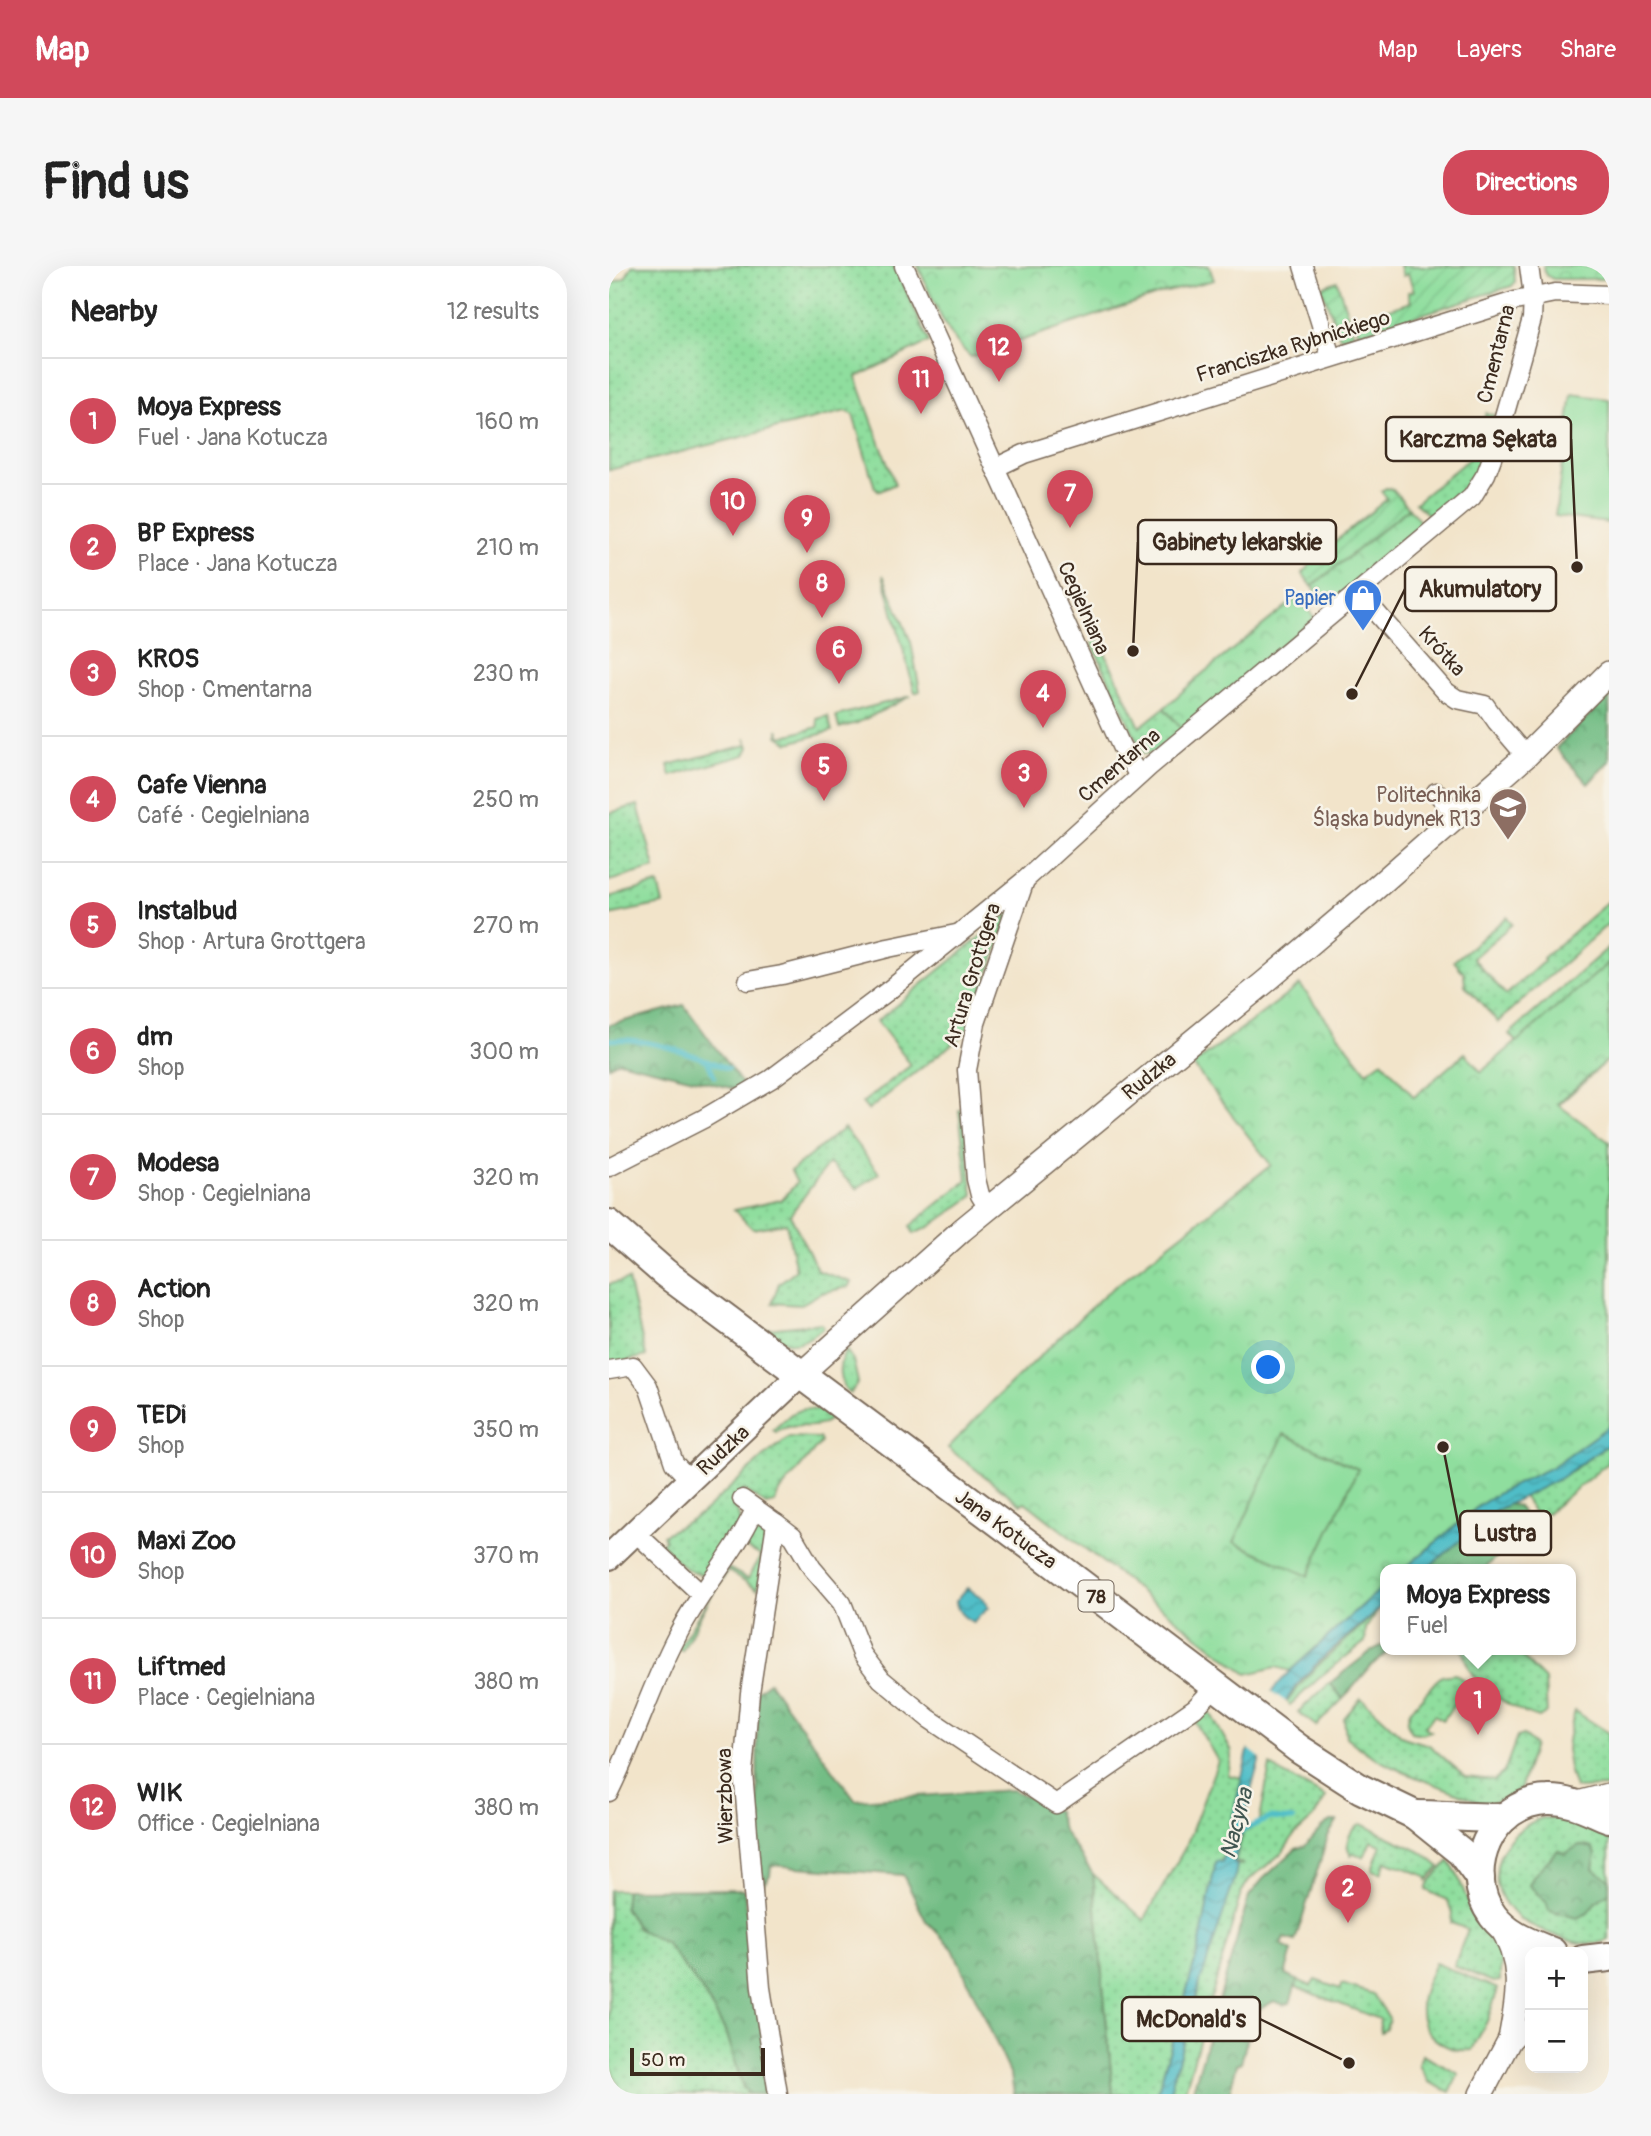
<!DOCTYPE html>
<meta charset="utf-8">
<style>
:root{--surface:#fff;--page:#f6f6f6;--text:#222;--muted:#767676;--line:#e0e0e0;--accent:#d1495b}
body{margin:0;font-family:Pangolin,sans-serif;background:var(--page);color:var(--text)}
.controls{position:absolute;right:21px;bottom:21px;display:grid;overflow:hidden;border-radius:14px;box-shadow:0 7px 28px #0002}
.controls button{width:63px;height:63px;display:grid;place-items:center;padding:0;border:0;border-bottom:2px solid var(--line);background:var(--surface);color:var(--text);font:35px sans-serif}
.scale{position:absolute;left:21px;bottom:18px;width:135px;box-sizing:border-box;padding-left:7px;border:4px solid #3b2a1e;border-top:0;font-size:19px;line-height:24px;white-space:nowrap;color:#3b2a1e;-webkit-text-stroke:5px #f7f3e8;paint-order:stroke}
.you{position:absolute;left:660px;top:1102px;width:24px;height:24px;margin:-18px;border:5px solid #fff;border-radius:50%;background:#1a73e8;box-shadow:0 0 0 10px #1a73e833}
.badge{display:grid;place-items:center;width:46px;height:46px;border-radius:50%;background:var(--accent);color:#fff;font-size:23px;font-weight:700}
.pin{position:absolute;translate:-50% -58px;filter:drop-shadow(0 2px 4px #0008)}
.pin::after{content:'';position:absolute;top:37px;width:24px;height:21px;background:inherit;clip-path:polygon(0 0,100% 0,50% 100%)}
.popup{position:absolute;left:771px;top:1298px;width:196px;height:91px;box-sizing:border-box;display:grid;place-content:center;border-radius:14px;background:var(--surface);filter:drop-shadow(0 2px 5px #0005);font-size:23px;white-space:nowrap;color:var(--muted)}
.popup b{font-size:26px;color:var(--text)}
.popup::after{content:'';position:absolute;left:50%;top:100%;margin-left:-14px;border:14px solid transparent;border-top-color:var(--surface)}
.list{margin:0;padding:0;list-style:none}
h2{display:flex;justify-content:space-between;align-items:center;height:91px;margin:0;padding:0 28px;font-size:30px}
h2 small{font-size:23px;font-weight:400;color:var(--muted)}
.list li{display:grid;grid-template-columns:46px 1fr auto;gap:21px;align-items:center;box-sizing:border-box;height:126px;padding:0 28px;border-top:2px solid var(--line)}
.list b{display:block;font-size:26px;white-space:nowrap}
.list p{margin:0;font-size:23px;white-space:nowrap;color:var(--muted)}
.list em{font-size:23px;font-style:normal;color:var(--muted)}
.map{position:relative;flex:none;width:1000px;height:1828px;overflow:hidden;border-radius:28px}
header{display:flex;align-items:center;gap:42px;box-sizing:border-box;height:98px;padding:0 35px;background:var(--accent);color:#fff}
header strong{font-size:33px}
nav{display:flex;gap:38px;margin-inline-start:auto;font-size:24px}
.intro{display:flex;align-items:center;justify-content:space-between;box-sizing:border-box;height:168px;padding:0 42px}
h1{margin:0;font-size:49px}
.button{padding:18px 32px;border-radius:28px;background:var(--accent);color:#fff;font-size:24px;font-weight:700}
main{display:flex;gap:42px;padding:0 42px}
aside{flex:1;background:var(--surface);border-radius:28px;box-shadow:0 7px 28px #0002}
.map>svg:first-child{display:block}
.grass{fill:url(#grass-dots);stroke:#65845e;stroke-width:2}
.forest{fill:url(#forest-crowns);stroke:#577452;stroke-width:2}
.park{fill:url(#park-crowns);stroke:#65845e;stroke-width:2}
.garden{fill:url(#garden-furrows);stroke:#65845e;stroke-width:2}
.pitch{fill:#8fde9e;stroke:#65845e;stroke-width:2}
.water{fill:url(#water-waves);stroke:#467473;stroke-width:2}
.pier{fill:#f2e4ca}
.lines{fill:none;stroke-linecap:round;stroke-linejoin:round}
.stream{stroke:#50bec8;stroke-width:5}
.minor-casing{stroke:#7b6b5a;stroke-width:21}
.tertiary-casing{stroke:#7b6b5a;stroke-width:26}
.secondary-casing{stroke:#7b6b5a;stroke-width:28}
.primary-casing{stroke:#7b6b5a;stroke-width:32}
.minor{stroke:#fff;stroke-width:18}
.tertiary{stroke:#fff;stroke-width:23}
.secondary{stroke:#fff;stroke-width:24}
.primary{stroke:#fff;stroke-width:28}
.labels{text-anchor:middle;stroke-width:5;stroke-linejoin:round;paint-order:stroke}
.shield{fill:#f7f3e8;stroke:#73665b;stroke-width:2}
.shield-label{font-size:19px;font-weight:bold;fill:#3b2a1e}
.street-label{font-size:21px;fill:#3b2a1e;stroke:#f7f3e8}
.shop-label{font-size:21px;fill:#366cbe;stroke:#f7f3e8;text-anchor:end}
.education-label{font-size:21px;fill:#785e54;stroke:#f7f3e8;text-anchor:end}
.water-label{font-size:23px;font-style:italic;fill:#415651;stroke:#f7f3e8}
.leader{fill:none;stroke:#3b2a1e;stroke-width:2.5}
.callout-dot{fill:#3b2a1e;stroke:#f7f3e8;stroke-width:2.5}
.callout{fill:#f7f3e8;stroke:#3b2a1e;stroke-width:2.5}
.callout-label{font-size:23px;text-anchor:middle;font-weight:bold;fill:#3b2a1e}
</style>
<header>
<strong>Map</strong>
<nav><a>Map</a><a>Layers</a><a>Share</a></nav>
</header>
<div class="intro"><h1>Find us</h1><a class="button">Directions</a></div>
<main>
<aside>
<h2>Nearby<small>12 results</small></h2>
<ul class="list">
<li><span class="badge">1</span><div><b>Moya Express</b><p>Fuel · Jana Kotucza</p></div><em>160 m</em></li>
<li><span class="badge">2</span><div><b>BP Express</b><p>Place · Jana Kotucza</p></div><em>210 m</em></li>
<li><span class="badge">3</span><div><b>KROS</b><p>Shop · Cmentarna</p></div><em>230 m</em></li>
<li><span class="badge">4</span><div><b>Cafe Vienna</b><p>Café · Cegielniana</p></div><em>250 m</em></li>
<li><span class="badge">5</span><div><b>Instalbud</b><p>Shop · Artura Grottgera</p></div><em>270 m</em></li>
<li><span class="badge">6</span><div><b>dm</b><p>Shop</p></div><em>300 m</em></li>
<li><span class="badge">7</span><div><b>Modesa</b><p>Shop · Cegielniana</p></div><em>320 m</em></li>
<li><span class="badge">8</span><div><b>Action</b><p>Shop</p></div><em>320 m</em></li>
<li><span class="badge">9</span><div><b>TEDi</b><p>Shop</p></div><em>350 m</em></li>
<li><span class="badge">10</span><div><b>Maxi Zoo</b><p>Shop</p></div><em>370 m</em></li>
<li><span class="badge">11</span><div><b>Liftmed</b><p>Place · Cegielniana</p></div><em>380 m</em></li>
<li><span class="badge">12</span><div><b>WIK</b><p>Office · Cegielniana</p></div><em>380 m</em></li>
</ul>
</aside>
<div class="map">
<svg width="1000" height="1828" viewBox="0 0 1000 1828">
<defs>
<pattern id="grass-dots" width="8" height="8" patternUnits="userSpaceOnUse" patternTransform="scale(1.75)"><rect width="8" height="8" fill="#8fde9e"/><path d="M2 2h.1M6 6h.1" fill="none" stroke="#7cbf88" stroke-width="1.8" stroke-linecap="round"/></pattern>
<pattern id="forest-crowns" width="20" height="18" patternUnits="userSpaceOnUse" patternTransform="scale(1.75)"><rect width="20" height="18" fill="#73bd85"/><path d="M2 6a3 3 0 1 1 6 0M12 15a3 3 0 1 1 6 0" fill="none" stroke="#609a6c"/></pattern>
<pattern id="park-crowns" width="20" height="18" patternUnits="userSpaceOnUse" patternTransform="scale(1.75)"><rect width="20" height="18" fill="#8fde9e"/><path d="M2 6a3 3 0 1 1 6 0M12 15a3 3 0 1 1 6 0" fill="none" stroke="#7cbf88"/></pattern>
<pattern id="garden-furrows" width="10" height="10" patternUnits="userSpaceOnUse" patternTransform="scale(1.75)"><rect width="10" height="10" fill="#8fde9e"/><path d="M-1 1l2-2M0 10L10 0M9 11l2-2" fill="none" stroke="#7cbf88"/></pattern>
<pattern id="water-waves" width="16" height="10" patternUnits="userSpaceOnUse" patternTransform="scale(1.75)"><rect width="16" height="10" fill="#50bec8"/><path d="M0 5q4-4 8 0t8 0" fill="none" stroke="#449ba2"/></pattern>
</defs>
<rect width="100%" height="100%" fill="#f7f3e8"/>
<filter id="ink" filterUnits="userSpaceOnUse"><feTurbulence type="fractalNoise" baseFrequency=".0143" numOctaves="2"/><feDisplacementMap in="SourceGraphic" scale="14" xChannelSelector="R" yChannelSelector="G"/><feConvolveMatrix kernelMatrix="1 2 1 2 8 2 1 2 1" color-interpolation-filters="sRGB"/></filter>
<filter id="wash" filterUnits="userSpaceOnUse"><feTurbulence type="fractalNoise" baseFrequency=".00686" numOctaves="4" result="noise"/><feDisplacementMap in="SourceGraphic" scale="28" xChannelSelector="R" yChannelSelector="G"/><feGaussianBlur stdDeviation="1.57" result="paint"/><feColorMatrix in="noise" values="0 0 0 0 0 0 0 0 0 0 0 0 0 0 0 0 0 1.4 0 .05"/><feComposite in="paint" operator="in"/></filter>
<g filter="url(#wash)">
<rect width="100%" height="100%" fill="#f2e4ca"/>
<!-- grass -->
<g class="grass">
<path d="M23,0H286L320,76L247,111L286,218L271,225L266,222L244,149L237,145L0,204V18L16,12Z"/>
<path d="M877,147L885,149L867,208L859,222L828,250H821L806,237L862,191Z"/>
<path d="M274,309L302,376L311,425L306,427Z"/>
<path d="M489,372L531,461L555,442L573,463L544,487L534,488L483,377Z"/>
<path d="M302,430L248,457L230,462L227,450Z"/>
<path d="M219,450L223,465L180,477L169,470V463L172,471L209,461L208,453Z"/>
<path d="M136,471L140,481L136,489L62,510L59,499L138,479Z"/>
<path d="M29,539L46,602L0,615V547Z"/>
<path d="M49,618L54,638L0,649V631Z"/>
<path d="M1000,635V657L889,756L856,719L855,707L845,695L898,651L903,658L864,692L897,729L935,695L934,692Z"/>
<path d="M402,646L357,767L259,844L253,837L302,799L268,755Z"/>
<path d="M1000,681V793L944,844L951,826L900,768Z"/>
<path d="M354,842L364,930L322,960L305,968L301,960L358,914L350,844Z"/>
<path d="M235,862L270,907L248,923L220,897L181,949L209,1005L242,1016L239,1021L212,1027L191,1039L163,1037L170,1017L187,1004L177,957L144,963L125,944L172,934L188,917L182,905Z"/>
<path d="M19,1014L37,1090L0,1099V1018Z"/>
<path d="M212,1057L215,1061C193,1080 181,1083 157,1065L159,1063Z"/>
<path d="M237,1084L244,1094L249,1116L241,1128C228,1116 228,1100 237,1084Z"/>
<path d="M194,1143L209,1144L223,1151C206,1169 187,1153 167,1166L164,1164L182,1148Z"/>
<path d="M180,1171L210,1172L212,1176L169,1228L166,1237L157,1239L135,1224L125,1239L129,1247L131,1257L98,1307C80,1313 64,1290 52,1278L56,1274L54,1269L92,1248L157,1189Z"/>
<path d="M1000,1178V1196L938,1247H925L914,1230L964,1204Z"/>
<path d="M152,1261L156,1263L158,1267L149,1323L119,1305L102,1330L73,1385L69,1382L119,1302L139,1313L152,1290L134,1280L144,1266Z"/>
<path d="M769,1345L757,1362L756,1376L717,1406L681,1439L677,1436L704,1404Z"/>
<path d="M853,1383H906L936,1414L938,1447L930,1452C911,1447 875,1426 864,1409C858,1401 856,1393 853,1383Z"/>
<path d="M846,1408L857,1416L858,1424L852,1429L834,1454L825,1449L816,1461L822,1465L813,1468L803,1466L798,1457L801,1445L827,1415L833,1410Z"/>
<path d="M721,1417L734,1433L707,1460L689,1446Z"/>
<path d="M752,1432L794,1471L820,1479L857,1511L885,1514L895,1506L908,1471L914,1469L925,1479L912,1521L904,1530L876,1539C825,1514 783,1510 737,1471L735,1452Z"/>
<path d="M597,1444L603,1450L623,1486L619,1509L633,1512L613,1597L607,1596L590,1682L548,1828H504L484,1608L535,1654L577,1580L609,1495L586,1456Z"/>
<path d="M966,1445L1000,1467V1521L966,1522C954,1490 957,1477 966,1445Z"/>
<path d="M661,1499L676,1509L717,1531L705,1551L685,1569L674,1586L640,1614L632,1627L575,1828H560L586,1732L628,1599L634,1598L626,1596L634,1567L650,1558Z"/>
<path d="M933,1552H955L1000,1571V1674C979,1682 961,1676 942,1668C929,1662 914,1657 904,1647C870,1612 892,1566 933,1552Z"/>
<path d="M752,1558L814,1587L831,1601L818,1614L817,1610L777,1595L772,1607L763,1604L772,1579L762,1575L755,1591L743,1587L742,1589C734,1576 740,1566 752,1558Z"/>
<path d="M840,1595L848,1608L866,1653L886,1680L891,1693V1715L884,1716L845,1700L859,1663L842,1657L843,1646L838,1634L817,1624L820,1616Z"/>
<path d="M0,1624H17L15,1641L29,1663L57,1677L95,1727L118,1768L134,1822L141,1828H13L0,1798Z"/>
<path d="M826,1697L889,1723L878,1755L863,1784C836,1787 810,1768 812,1740C812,1725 821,1710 826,1697Z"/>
<path d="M688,1714L702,1720L706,1714L731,1723L733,1718L764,1728L780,1752L777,1763L772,1766L770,1753L687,1721Z"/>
<path d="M813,1789L850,1808L841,1826L819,1816L810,1799Z"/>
</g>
<!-- forest -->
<g class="forest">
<path d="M1000,429V495L979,518L947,482Z"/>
<path d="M75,739L136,822L126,823L10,795L0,800V759Z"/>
<path d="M898,1238L909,1240L917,1253L911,1269L875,1303H817L879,1250Z"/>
<path d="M772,1380H776V1383H782L762,1400L734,1433L721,1417L762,1385Z"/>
<path d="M160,1416L246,1534L404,1524L448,1545L454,1564L484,1608L504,1828H405L402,1809L344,1683L317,1655L294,1609L162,1599L161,1609L149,1624L148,1425Z"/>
<path d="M722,1555H728L719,1570L686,1675L675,1672L672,1679L683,1685L676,1709L688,1714L681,1737L675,1739L665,1735L645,1746L632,1797L628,1798L620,1828H583L640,1630L654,1613L687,1583L696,1580L716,1558Z"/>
<path d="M970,1579L983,1582L987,1588L984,1603L1000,1613V1627L987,1636L979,1647L968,1652L940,1645L937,1636L920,1619C927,1603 938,1597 949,1584L956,1588Z"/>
<path d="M135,1623L162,1828H141L134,1822L118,1768L95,1727L57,1677L29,1663L15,1641L17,1624Z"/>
</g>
<!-- park -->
<g class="park">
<path d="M309,0H600L605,14L554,27L362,91C335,67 324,33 309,0Z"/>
<path d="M934,0H993L1000,13H944L937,9Z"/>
<path d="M800,242L815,261L720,340L703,320Z"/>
<path d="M689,331L706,352L573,463L555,442L593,408Z"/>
<path d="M1000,697V793L948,838L1000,876V1160L943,1201L891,1226L871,1239L795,1303H776V1319L681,1405L667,1401L638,1408L416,1236L412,1238L339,1182L384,1135L495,1029L662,899L584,799L691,719L758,806L773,795L805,831L856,787L872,806Z"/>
</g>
<!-- garden -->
<g class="garden">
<path d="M791,0H905L906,16L903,20L750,68L746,54L802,36L799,26L805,25L799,8L794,10Z"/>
<path d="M728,15L745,69L735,72L731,71L712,21Z"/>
<path d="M777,222L783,223L800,242L703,320L693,307L700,300V297L778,233L772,225Z"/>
</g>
<!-- pitch -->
<g class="pitch">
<path d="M963,128L1000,133V257L946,250Z"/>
<path d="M675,1168L749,1203L699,1310L625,1276Z"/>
</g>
<!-- water -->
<g class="water">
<path d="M1000,1160V1178L950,1213L888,1244L817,1303H795L871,1239L891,1226L943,1201Z"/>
<path d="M776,1319V1338C746,1365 711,1390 686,1422C648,1472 640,1538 625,1597L628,1599L626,1612L586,1732L561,1825L560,1828H548L590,1682L607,1595L613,1596L644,1464L653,1440L664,1424L681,1405Z"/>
<path d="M358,1322L375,1333L379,1342L364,1356C355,1352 348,1345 347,1335Z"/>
</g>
<!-- pier -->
<path class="pier" d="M660,1424L680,1438L663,1470L654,1494L636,1480L650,1439Z"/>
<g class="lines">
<!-- stream -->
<g class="stream">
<path d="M0,774C34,770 88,789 119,803"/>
<path d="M98,794L105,810"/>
<path d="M628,1567L661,1552L684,1554"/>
</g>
</g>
</g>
<g filter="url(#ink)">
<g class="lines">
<!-- minor casing -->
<g class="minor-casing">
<g id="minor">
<path d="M295,0L512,480L530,510"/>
<path d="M694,0L722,91"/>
<path d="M386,202L415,188L906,35L946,27L1000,29"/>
<path d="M750,327L836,425L848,433L876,439L888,456L917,490"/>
<path d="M827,526L849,551"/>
<path d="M139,715L173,709L279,682L347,668"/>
<path d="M0,901L94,853L162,813L279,725L416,614L540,501L863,231L877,208L883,192L923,53L924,30L920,0"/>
<path d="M379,942L371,929L367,913L358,804L367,757L416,614"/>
<path d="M0,1104L24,1100L39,1120L65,1197L81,1214"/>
<path d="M133,1233L167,1257L141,1427L134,1506L152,1722L169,1828"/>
<path d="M167,1257L184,1270L203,1302L233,1337L253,1388L272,1413L319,1452L447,1538L586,1442L606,1421"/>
<path d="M26,1266L92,1328"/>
<path d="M0,1526C25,1476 41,1422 67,1372C89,1326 125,1290 146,1243"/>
</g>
</g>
<!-- tertiary casing -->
<g class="tertiary-casing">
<g id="tertiary">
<path d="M191,1109L353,964L656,716L760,628L917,490L1000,407"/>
<path d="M965,1538L1000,1529"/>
<path d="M890,1657C915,1698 910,1728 901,1773"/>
<path d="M872,1828L901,1773L910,1764"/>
</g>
</g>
<!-- secondary casing -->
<g class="secondary-casing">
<path id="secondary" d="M0,1291L191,1109"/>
</g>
<!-- primary casing -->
<g class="primary-casing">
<g id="primary">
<path d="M0,958L56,1007L435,1290L690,1483L752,1523L806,1549L852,1586L871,1612"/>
<path d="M806,1549C837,1549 866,1553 896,1551"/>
<path d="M943,1686C921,1677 899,1670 884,1650C851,1606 882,1535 939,1534C961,1533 980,1544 1000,1552"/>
<path d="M974,1694L1000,1691"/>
</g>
</g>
<!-- minor -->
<use href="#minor" class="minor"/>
<!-- tertiary -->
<use href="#tertiary" class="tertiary"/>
<!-- secondary -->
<use href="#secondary" class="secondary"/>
<!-- primary -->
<use href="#primary" class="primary"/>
</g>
</g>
<!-- icons -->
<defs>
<g id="shop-pin" transform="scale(2.0125)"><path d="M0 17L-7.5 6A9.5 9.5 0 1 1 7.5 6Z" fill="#3f7fe0" stroke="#f7f3e8"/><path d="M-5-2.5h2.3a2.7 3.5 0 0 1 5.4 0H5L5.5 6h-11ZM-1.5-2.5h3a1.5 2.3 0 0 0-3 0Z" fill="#fff"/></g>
<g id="university-pin" transform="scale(2.0125)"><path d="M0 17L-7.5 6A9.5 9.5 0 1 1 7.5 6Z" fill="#8d6e63" stroke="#f7f3e8"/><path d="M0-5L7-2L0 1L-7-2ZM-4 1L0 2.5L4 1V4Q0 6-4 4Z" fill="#fff"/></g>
</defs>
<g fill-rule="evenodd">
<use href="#shop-pin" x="754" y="332"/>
<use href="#university-pin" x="899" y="541"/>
</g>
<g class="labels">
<!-- shield labels -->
<rect class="shield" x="469.5" y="1314.5" width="35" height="31" rx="5"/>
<g class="shield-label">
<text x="487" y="1337">78</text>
</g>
<!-- street labels -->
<g class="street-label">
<text transform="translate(684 80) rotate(-17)" y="7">Franciszka Rybnickiego</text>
<text transform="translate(887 88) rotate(-76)" y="7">Cmentarna</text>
<text transform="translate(475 342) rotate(66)" y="7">Cegielniana</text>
<text transform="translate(833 385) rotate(48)" y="7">Krótka</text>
<text transform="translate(510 499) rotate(-41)" y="7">Cmentarna</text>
<text transform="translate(363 709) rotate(-73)" y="7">Artura Grottgera</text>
<text transform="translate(540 810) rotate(-39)" y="7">Rudzka</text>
<text transform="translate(114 1184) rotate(-43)" y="7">Rudzka</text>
<text transform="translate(397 1263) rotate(36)" y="7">Jana Kotucza</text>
<text transform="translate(116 1530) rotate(-91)" y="7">Wierzbowa</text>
</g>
<!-- shop labels -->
<g class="shop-label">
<text x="727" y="339">Papier</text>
</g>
<!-- education labels -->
<g class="education-label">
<text x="872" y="536">Politechnika<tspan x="872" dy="24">Śląska budynek R13</tspan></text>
</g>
<!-- water labels -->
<g class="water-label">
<text transform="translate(627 1557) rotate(-75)" y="8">Nacyna</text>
</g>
</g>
<!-- callouts -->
<path class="leader" d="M968 301L962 173M524 385L529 276M743 428L796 323M834 1181L851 1267M740 1797L651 1753"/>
<g class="callout-dot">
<circle cx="968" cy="301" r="7"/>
<circle cx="524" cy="385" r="7"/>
<circle cx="743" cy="428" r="7"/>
<circle cx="834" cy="1181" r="7"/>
<circle cx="740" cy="1797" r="7"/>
</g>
<g class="callout">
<rect x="777" y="151" width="185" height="44" rx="7"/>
<rect x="529" y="254" width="198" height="44" rx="7"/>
<rect x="796" y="301" width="151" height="44" rx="7"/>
<rect x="851" y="1245" width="91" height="44" rx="7"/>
<rect x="513" y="1731" width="138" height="44" rx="7"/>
</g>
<g class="callout-label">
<text x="869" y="181">Karczma Sękata</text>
<text x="628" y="284">Gabinety lekarskie</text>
<text x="871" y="331">Akumulatory</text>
<text x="896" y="1275">Lustra</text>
<text x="582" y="1761">McDonald's</text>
</g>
</svg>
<div class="controls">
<button>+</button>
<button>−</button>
</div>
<div class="scale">50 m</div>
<div class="you"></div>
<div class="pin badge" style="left:869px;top:1469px">1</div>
<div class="popup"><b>Moya Express</b>Fuel</div>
<div class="pin badge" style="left:739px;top:1657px">2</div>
<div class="pin badge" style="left:415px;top:542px">3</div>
<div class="pin badge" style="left:434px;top:462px">4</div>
<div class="pin badge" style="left:215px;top:535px">5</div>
<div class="pin badge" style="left:230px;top:418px">6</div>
<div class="pin badge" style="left:461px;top:262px">7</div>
<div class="pin badge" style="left:213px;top:352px">8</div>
<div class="pin badge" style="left:198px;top:287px">9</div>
<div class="pin badge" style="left:124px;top:270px">10</div>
<div class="pin badge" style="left:312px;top:148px">11</div>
<div class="pin badge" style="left:390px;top:116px">12</div>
</div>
</main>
